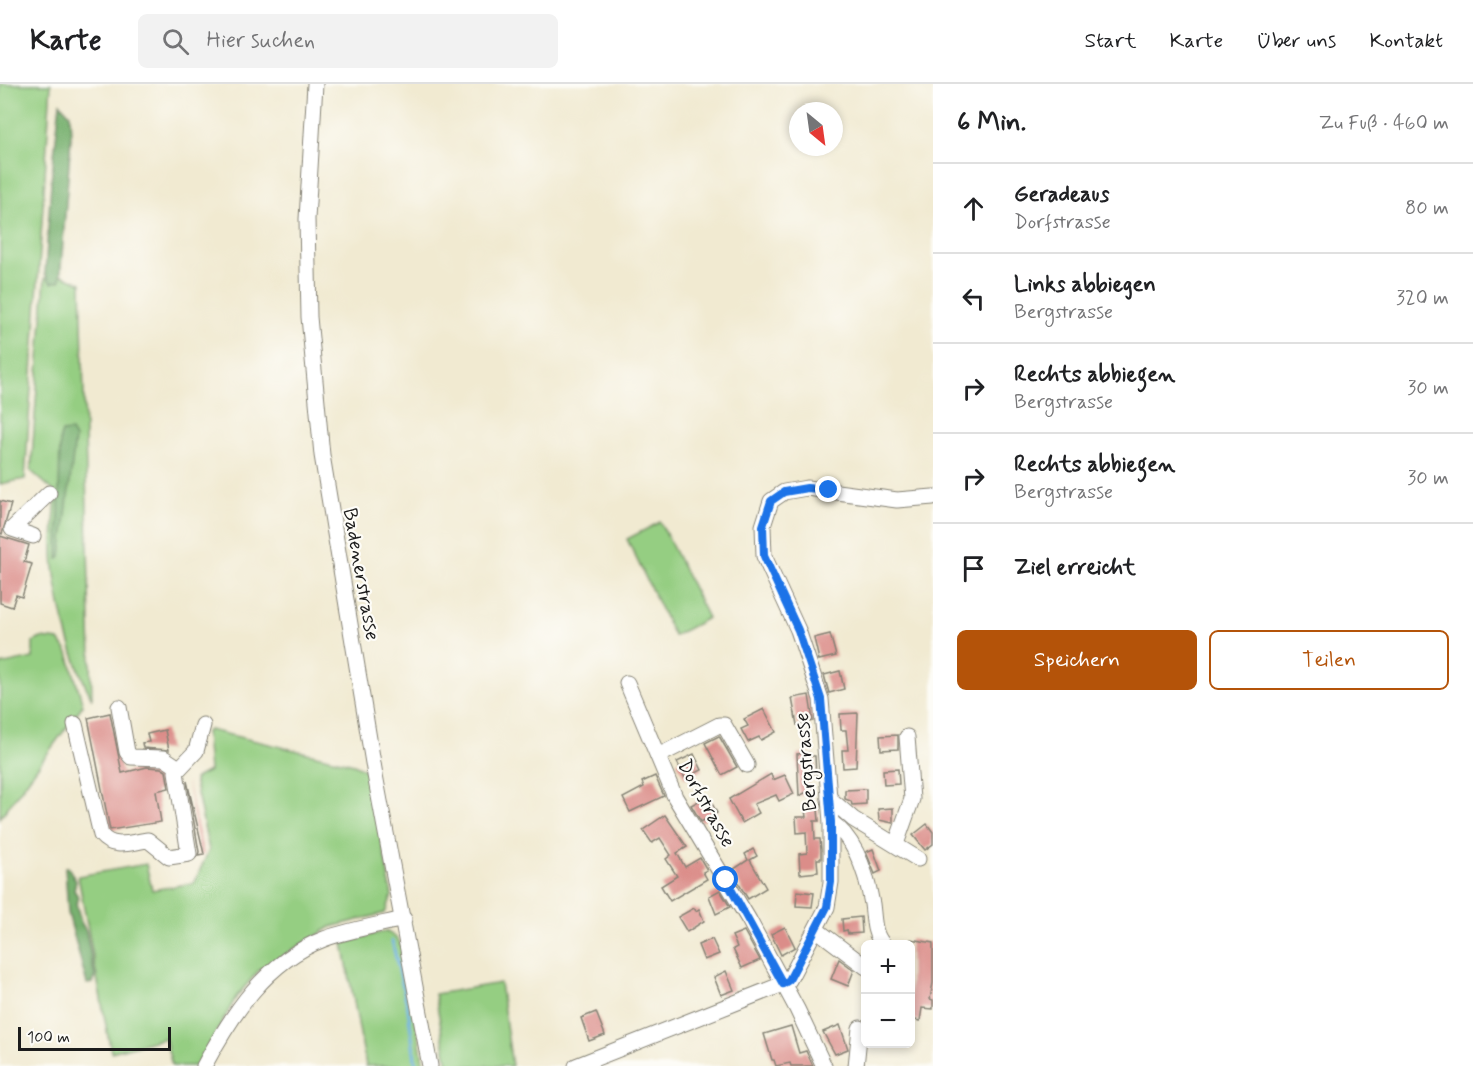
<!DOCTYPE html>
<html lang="de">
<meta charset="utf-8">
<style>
:root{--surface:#fff;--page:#f2f2f2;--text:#202124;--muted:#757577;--line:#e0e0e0;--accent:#b45309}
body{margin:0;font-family:Mynerve,sans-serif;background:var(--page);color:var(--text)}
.controls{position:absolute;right:18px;bottom:18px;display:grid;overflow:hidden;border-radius:9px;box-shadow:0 3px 9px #0003}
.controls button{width:54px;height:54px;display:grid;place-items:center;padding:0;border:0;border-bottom:2px solid var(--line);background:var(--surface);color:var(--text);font:30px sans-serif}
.compass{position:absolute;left:789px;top:18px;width:54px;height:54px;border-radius:50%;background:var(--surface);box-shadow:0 3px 9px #0003;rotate:151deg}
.scale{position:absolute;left:18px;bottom:15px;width:153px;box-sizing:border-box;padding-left:6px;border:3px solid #1c1c1c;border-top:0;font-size:16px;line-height:21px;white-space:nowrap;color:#1c1c1c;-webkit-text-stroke:4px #fdfcf7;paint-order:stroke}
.stop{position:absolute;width:18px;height:18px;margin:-14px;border:4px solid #1a73e8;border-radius:50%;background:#fff}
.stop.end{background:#1a73e8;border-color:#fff;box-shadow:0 2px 6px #0008}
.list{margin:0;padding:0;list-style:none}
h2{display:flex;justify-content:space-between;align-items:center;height:78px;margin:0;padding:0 24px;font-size:26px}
h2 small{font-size:20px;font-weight:400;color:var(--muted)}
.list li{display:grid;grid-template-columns:39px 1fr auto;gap:18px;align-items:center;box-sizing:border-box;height:90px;padding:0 24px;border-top:2px solid var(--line)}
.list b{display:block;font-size:22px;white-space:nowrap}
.list p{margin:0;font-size:20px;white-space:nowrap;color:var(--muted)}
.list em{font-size:20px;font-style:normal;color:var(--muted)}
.actions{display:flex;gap:12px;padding:18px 24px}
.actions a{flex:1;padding:14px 0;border:2px solid var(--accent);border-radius:9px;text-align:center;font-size:21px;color:var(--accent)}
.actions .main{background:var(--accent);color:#fff}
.icon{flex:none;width:33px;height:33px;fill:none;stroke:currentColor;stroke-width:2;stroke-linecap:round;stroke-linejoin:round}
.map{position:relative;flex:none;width:933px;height:982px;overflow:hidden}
header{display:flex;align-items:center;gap:36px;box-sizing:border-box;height:84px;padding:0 30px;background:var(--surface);border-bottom:2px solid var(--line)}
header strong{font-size:28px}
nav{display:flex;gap:33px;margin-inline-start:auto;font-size:21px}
.search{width:420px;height:54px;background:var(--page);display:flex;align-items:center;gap:15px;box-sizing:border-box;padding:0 21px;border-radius:9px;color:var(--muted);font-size:22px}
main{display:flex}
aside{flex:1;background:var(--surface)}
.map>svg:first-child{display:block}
.green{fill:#95ce82;stroke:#58754f;stroke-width:1.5}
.forest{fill:#78b170;stroke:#4a6646;stroke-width:1.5}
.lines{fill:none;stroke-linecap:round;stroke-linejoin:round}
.stream{stroke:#6eb1e3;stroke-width:3}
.building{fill:#db8d89}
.minor-casing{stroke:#868376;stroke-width:17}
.minor{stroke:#fff;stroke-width:15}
.route{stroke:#1a73e8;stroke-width:8}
.labels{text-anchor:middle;stroke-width:4.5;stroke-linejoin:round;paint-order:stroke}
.street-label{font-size:20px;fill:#1c1c1c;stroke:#fdfcf7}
</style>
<header>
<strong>Karte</strong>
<div class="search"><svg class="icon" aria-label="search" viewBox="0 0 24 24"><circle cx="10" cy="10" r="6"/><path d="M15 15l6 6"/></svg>Hier suchen</div>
<nav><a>Start</a><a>Karte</a><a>Über uns</a><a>Kontakt</a></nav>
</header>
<main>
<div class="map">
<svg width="933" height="982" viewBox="0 0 933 982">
<rect width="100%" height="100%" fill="#fdfcf7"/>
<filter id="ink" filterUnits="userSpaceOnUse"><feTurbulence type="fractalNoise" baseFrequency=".0167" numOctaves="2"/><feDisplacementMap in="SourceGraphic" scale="12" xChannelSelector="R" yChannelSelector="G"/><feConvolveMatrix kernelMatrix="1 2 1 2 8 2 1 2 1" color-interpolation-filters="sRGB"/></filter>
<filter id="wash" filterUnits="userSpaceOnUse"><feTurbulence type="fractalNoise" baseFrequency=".008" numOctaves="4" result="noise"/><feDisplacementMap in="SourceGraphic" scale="24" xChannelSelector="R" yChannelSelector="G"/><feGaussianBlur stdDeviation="1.35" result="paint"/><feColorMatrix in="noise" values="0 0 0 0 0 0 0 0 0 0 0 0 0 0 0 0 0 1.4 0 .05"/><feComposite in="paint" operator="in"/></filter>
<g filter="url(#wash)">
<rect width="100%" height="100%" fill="#f1ead1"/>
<!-- green -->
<g class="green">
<path d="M0,0H51L25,395L0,400Z"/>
<path d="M59,190L81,199L92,615C72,576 59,526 54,483C51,459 55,433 56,409L31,387L45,194Z"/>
<path d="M660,438L708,534L674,552L627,455Z"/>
<path d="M41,554L59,556L68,569L83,621L0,734V581L33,574V558Z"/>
<path d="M209,646L354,680L369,688L392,812L385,829L331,843L260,885L237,912L197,982H172L165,954L111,968L78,792L146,780L152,806L194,799L209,766L194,695L209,687L206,648Z"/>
<path d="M386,847L398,855L405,869L424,982H366L343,859Z"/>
<path d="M500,899L512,982H448L435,910Z"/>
</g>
<!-- forest -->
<g class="forest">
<path d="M60,19L70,30L71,54L60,197L51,199L45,190L51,98Z"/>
<path d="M71,347L75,354L61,473L58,475L60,354L62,348Z"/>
<path d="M65,783H68L76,797L74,806L79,814L76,819L81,838L86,847L95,892L93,899L87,900L68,829Z"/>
</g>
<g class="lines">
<!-- stream -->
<path class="stream" d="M392,857L408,925L416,982"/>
</g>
<g id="blocks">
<!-- building -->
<g class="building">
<path d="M0,417L11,420L2,450L0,449Z"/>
<path d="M0,452L29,461L24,478L32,480L22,513L16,511L12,523L0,519Z"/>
<path d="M830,550L836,572L819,576L814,554Z"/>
<path d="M840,587L844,605L829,609L824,591Z"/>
<path d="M809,611L813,637L797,641L792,614Z"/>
<path d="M764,625L776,648L761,656L759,653L748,658L741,645L748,642L744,635Z"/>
<path d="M110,629L122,689L147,683L161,684L166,687L169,704L156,707L161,738L110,746L88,634Z"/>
<path d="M858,629L856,683L843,684L842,666H848L846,646H841L840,630Z"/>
<path d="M165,646L169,666L143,664L142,659L149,658L147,650Z"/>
<path d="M898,651V665L881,666L880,652Z"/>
<path d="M719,652L737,683L722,691L705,659Z"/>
<path d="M809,669V672H815L816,692L804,693L811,706L799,712L797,670Z"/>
<path d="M694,670L702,686L685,694L677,678Z"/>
<path d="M898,685L899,700L884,701L883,686Z"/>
<path d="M771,690L773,696L785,691L794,710L779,717L776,711L754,720L759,729L742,739L729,715Z"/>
<path d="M655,692L664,712L630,728L623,714L644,703L642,698Z"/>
<path d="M187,697L204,770L198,771L199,768Z"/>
<path d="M866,705V720L852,721L851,717L845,715V706Z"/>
<path d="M708,712L717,729L701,738L691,721Z"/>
<path d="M893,724V739L879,736L878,725Z"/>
<path d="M818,725L819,737H814L815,755H820L821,766V775H817L818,788L800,790L799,770L807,769L806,748L797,749L796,733H806L805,726Z"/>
<path d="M665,731L687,763L677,769L685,783L700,774L707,786L703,788L707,795L670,817L661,802L677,792L666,775L671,771L660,754L652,759L643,746Z"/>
<path d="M927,740L933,748V760L925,766L913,751Z"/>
<path d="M753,765L757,772L750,776L766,804L748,815L731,787L748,776L745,770Z"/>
<path d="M873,765L881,787L875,790L866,768Z"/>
<path d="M720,806L730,823L716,830L709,812Z"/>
<path d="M797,807L814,809L812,823L796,822Z"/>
<path d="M694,824L696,827L699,825L704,837L687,848L678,833Z"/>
<path d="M861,833L862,849L848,850L847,846L843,847L842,835Z"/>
<path d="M785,843L795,863L781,871L771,850Z"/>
<path d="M744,847L760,876L742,884L733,865L737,863L732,852Z"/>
<path d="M712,855L719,870L704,876L698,861Z"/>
<path d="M910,855L933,859V899L930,915L933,916V925L922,924L920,937L910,935Z"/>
<path d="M839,875L854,886L848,902L831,895Z"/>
<path d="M726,887L734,906L721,911L714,893Z"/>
<path d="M596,928L605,951L589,957L581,934Z"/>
<path d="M840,941L848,965L835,970L823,948Z"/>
<path d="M791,942L799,969L806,967L813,982H791L790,979L776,982L774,976H772L764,950Z"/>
</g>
</g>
</g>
<g filter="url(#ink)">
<use href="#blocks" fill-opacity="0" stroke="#868376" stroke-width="1.5"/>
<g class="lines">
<!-- minor casing -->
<g class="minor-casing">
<g id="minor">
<path d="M315,0L307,135L309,233L322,371L375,691L430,982"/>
<path d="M33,452L12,445L49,409"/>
<path d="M627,599L675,713L749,836L797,925L824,982"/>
<path d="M119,623L127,668L131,673L164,674L179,684"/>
<path d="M75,640L101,751C113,766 131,758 148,756L169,773L189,770L176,688L196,667L203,641"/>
<path d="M658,672L719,641H724L747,681"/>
<path d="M829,714L853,735L918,775"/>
<path d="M831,738C856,755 867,792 872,820C874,834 873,850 883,860"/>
<path d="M896,760L912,715L907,653"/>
<path d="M817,846L866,883"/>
<path d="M204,982C232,930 266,877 324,855C349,846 378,841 404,835"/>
<path d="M576,982L783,900L789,896L827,823L831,798V738L821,615L798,546L764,472L763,442L771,417L784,408L807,404L897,416L933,413"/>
<path d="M856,982L860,944"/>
</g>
</g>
<!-- minor -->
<use href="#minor" class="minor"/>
</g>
</g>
<g class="lines" filter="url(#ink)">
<!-- route -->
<path class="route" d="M726,796L783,900L789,896L827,823L831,798V738L821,615L798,546L764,472L763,442L771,417L784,408L807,404L829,406"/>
</g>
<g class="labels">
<!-- street labels -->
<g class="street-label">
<text transform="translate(362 490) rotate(80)" y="7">Badenerstrasse</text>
<text transform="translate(805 678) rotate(-95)" y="7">Bergstrasse</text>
<text transform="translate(707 719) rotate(61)" y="7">Dorfstrasse</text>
</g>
</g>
</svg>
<div class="controls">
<button>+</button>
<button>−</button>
</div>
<svg class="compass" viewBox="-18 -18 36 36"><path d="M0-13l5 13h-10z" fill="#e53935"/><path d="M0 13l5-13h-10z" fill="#757577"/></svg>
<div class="scale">100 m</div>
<div class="stop" style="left:726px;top:796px"></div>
<div class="stop end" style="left:829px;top:406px"></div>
</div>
<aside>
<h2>6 Min.<small>Zu Fuß · 460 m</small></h2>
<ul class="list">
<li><svg class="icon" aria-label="ahead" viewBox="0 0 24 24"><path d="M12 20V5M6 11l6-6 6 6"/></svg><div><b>Geradeaus</b><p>Dorfstrasse</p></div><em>80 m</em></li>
<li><svg class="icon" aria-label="left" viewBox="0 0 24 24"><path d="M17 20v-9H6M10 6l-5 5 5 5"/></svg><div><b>Links abbiegen</b><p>Bergstrasse</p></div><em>320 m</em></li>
<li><svg class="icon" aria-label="right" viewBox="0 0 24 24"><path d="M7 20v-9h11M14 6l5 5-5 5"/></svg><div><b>Rechts abbiegen</b><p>Bergstrasse</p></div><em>30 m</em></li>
<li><svg class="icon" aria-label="right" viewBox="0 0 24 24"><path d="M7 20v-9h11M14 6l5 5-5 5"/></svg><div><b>Rechts abbiegen</b><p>Bergstrasse</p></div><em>30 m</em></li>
<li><svg class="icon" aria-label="arrive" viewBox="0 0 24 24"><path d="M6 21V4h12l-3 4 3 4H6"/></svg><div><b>Ziel erreicht</b></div></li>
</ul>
<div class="actions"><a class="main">Speichern</a><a>Teilen</a></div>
</aside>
</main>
